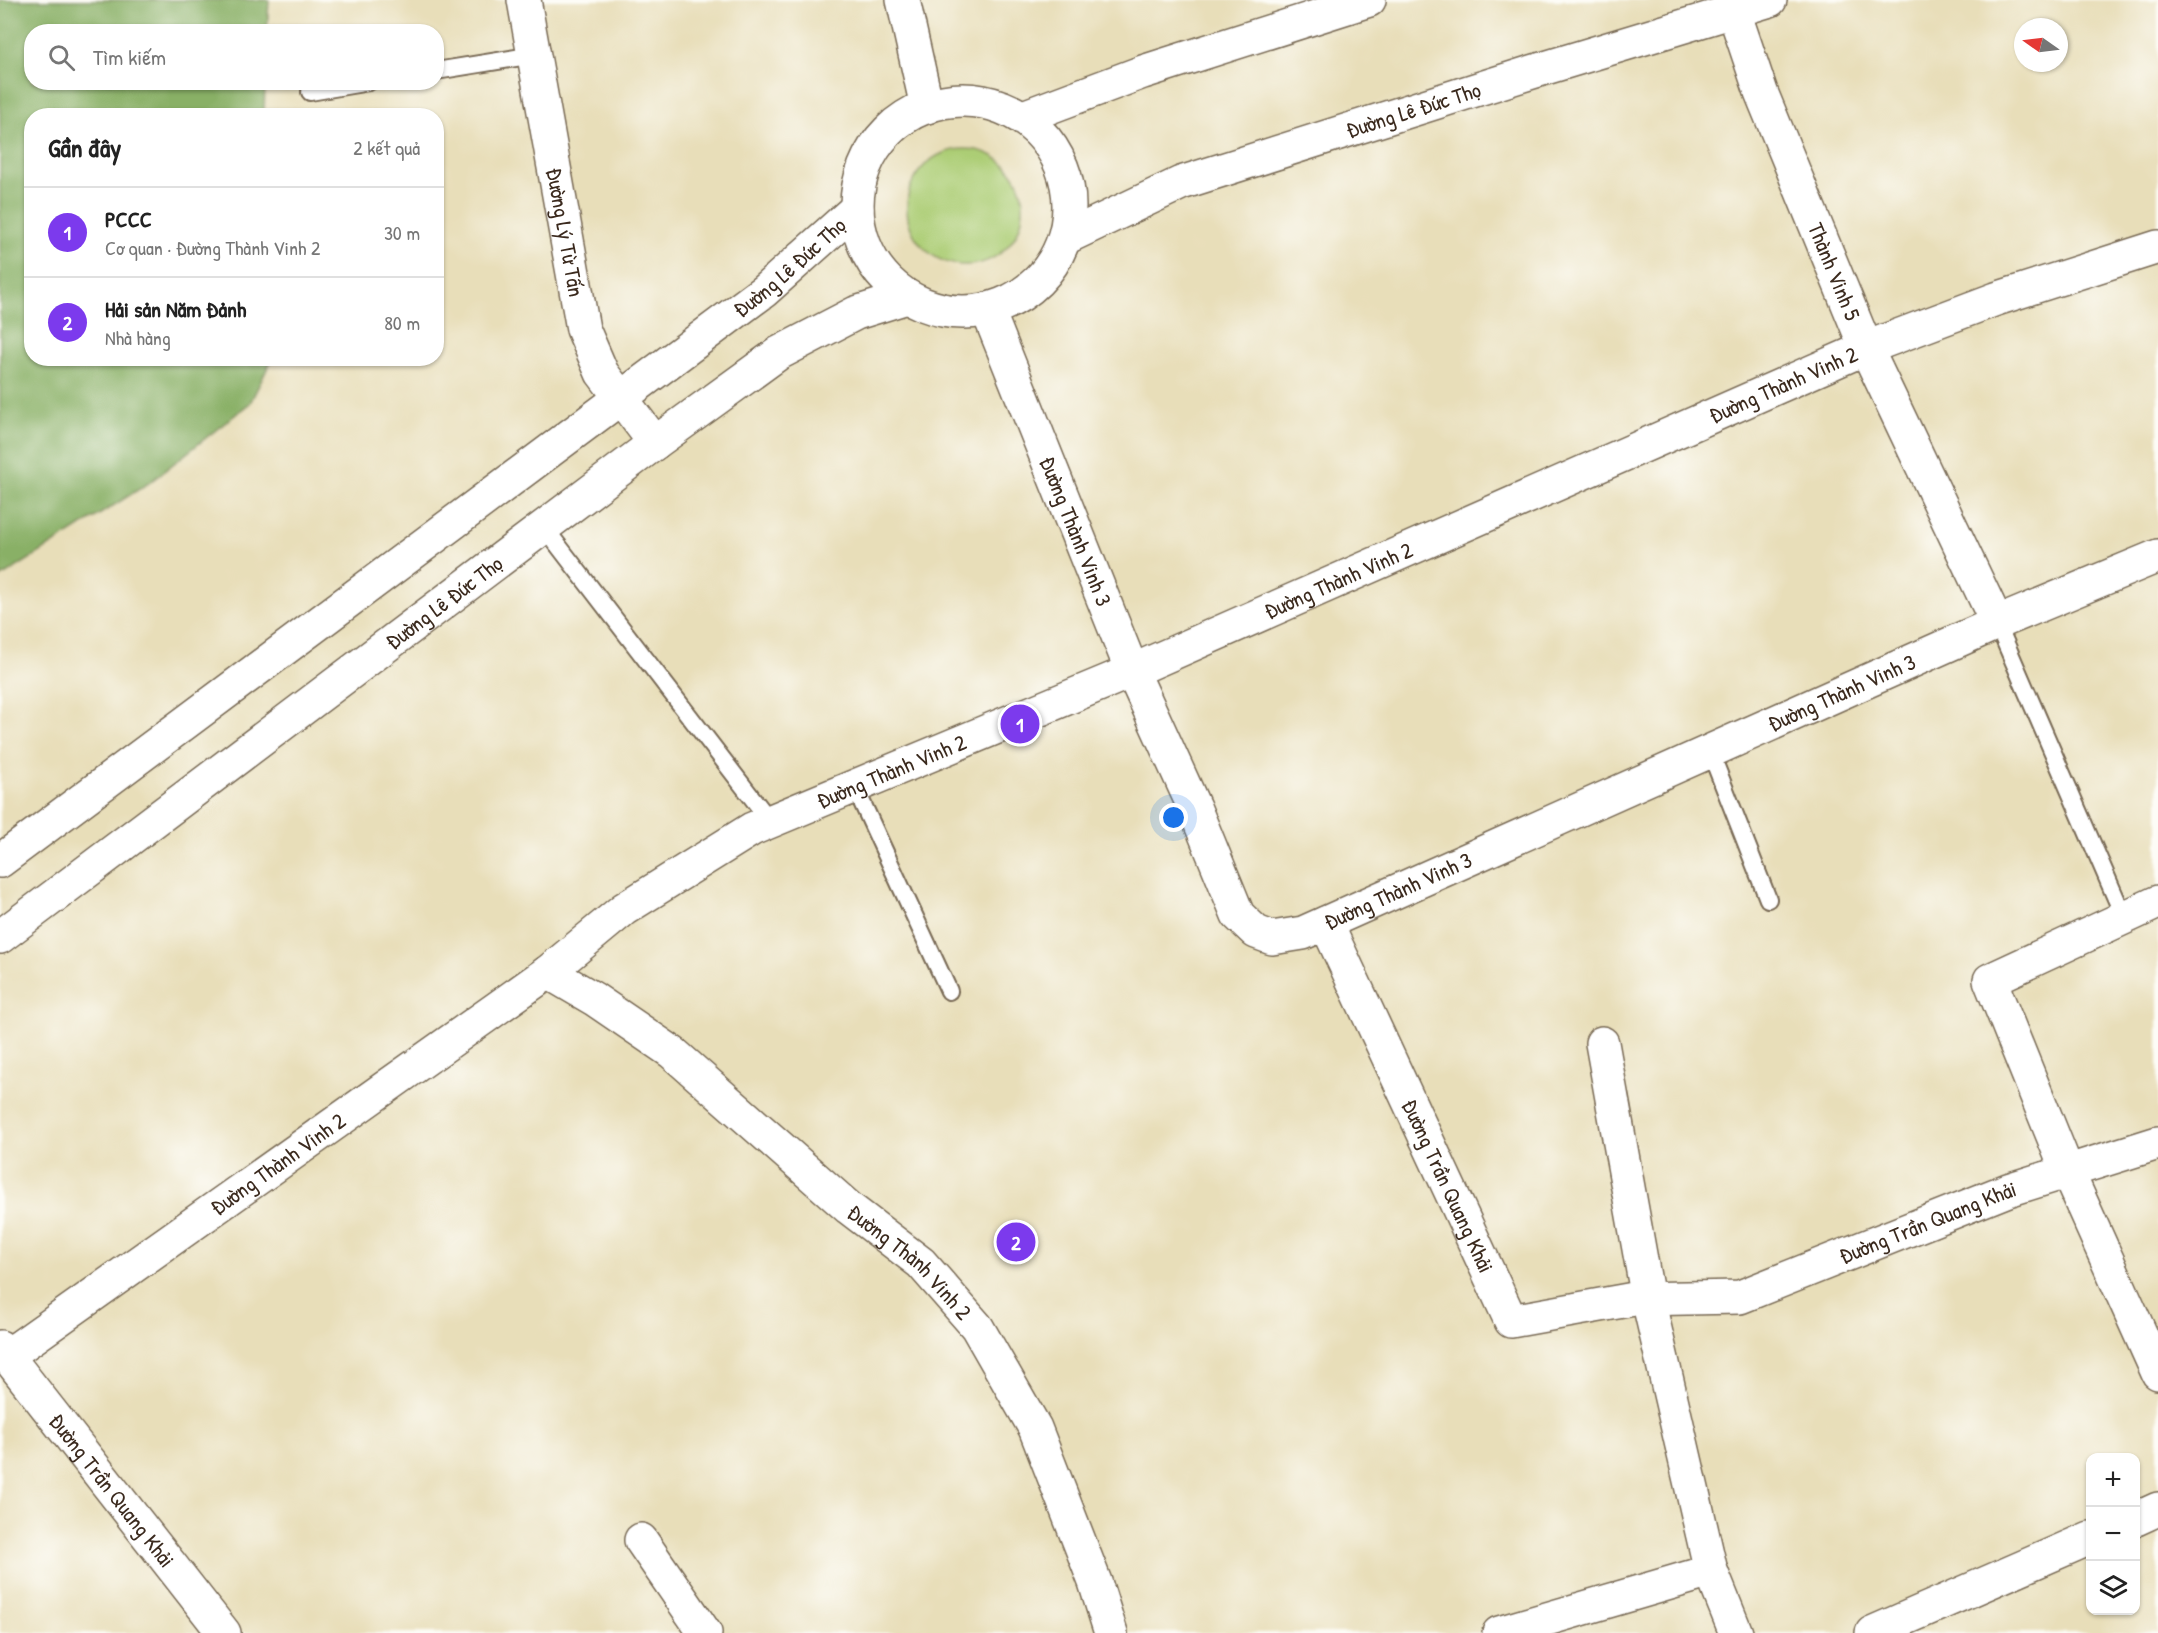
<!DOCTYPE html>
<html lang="vi">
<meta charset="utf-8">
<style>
:root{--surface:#fff;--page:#f6f6f6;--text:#222;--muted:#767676;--line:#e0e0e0;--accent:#7c3aed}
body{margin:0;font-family:"Patrick Hand",sans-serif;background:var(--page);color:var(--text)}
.controls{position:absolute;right:18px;bottom:18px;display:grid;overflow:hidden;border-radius:12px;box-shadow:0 2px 4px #0004}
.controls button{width:54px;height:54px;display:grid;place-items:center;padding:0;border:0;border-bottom:2px solid var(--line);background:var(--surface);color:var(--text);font:30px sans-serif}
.compass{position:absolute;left:2014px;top:18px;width:54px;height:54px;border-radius:50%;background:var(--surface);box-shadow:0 2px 4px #0004;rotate:284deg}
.you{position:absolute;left:1174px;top:818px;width:21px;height:21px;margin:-15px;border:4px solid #fff;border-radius:50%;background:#1a73e8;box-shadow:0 0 0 9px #1a73e833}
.badge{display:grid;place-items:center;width:39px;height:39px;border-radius:50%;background:var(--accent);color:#fff;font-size:20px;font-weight:700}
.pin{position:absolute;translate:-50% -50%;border:3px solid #fff;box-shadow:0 2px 6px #0006}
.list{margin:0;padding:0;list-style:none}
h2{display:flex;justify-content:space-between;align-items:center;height:78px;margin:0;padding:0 24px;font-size:26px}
h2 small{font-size:20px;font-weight:400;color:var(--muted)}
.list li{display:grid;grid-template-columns:39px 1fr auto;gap:18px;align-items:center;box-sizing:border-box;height:90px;padding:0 24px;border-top:2px solid var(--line)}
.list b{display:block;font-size:22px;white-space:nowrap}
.list p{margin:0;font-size:20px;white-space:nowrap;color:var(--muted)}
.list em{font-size:20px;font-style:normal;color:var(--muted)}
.icon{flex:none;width:33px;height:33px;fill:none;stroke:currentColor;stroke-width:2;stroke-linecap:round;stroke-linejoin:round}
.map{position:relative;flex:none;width:2158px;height:1633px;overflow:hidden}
.search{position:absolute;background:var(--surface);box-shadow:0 2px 4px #0004;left:24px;top:24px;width:420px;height:66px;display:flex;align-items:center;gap:15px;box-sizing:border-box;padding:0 21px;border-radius:24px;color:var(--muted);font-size:22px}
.panel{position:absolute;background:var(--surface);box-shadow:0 2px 4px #0004;left:24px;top:108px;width:420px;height:258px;border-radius:24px}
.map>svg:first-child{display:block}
.green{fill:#accd75;stroke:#747c4a;stroke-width:1.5}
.forest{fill:#89b066;stroke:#626d42;stroke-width:1.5}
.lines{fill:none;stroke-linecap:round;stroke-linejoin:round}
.lane-casing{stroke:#786954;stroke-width:20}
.street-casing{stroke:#786954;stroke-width:36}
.secondary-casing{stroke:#786954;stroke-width:36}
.primary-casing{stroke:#786954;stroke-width:36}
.lane{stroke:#fff;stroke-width:16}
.street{stroke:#fff;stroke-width:33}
.secondary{stroke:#fff;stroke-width:33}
.primary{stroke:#fff;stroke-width:33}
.labels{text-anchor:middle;stroke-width:6;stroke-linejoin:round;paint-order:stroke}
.street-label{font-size:22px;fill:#3b2a1e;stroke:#fdfcf7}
</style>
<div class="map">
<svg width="2158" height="1633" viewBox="0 0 2158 1633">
<rect width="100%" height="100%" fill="#fdfcf7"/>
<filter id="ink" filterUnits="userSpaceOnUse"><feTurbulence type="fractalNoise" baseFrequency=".0167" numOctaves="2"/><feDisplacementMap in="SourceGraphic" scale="12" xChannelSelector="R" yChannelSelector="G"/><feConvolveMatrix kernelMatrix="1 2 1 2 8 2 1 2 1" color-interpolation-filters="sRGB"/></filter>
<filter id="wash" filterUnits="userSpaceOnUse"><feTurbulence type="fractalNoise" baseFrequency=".008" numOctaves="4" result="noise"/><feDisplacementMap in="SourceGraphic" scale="24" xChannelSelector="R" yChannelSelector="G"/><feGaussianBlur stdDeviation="1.35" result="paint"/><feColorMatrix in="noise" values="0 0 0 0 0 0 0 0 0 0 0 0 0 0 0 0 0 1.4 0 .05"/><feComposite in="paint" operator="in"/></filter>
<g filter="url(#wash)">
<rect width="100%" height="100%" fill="#e8deb9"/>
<!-- green -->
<circle class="green" cx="965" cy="207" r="58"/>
<!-- forest -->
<path class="forest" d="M0,0H269L267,31L32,32V82L265,83L264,115L32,116V358L272,359L250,403L149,483L0,578Z"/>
</g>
<g filter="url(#ink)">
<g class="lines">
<!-- lane casing -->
<g class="lane-casing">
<g id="lane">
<path d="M436,71L534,55"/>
<path d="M310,92L369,82"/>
<path d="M544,527L770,821"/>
<path d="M1997,623L2124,917"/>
<path d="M1710,751L1768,899"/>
<path d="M854,785L949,991"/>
</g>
</g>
<!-- street casing -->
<g class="street-casing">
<g id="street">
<path id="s1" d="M524,0L583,329L602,373L655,443"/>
<path id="s2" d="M1730,0L1761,92L1866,348L1997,623"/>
<path id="s3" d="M988,311L1132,671L1194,807L1238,915L1256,932L1272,938L1303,933L1997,623L2158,556"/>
<path d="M2158,902L1990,980L2068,1173L2158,1373"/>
<path id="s4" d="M1326,923L1511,1321L1634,1299L1740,1297L2008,1190L2158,1143"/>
<path id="s5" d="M548,972L594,999L673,1053L849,1208L921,1263L977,1327L1035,1428L1095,1582L1111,1633"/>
<path d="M1602,1043L1648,1299L1711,1571L1736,1633"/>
<path id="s6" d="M7,1356L548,972L624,909L752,829L1132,671L1866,348L1996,299L2158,247"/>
<path d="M2136,1519L2158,1509"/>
<path d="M641,1540L705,1633"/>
<path d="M1499,1633L1711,1571"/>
<path d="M1872,1633L2090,1538"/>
</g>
</g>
<!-- secondary casing -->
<g class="secondary-casing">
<g id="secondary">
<path d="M903,0L927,107"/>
<path id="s7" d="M0,1347L224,1633"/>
</g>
</g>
<!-- primary casing -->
<g class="primary-casing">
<g id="primary">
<circle cx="963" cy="206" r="106"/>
<path d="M1023,117L1143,72L1369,0"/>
<path id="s8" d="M1065,238L1181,183L1532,72L1770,0"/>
<path id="s9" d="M0,861L764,291L857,208"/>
<path id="s10" d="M0,937L655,443L779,353L856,313L907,297"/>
</g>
</g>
<!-- lane -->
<use href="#lane" class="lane"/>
<!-- street -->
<use href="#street" class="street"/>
<!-- secondary -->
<use href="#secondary" class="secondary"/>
<!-- primary -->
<use href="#primary" class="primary"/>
</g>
</g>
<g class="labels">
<!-- street labels -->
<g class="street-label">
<text dy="8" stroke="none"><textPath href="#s8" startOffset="372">Đường Lê Đức Thọ</textPath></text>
<text dy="8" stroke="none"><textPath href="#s1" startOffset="236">Đường Lý Từ Tấn</textPath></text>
<text dy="8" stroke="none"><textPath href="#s9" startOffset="988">Đường Lê Đức Thọ</textPath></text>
<text dy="8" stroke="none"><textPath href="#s2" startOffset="291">Thành Vinh 5</textPath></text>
<text dy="8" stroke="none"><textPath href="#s6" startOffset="2036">Đường Thành Vinh 2</textPath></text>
<text dy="8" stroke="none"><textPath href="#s3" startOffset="237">Đường Thành Vinh 3</textPath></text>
<text dy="8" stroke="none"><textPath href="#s6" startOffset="1550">Đường Thành Vinh 2</textPath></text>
<text dy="8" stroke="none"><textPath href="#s10" startOffset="556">Đường Lê Đức Thọ</textPath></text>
<text dy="8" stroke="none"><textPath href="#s3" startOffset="1317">Đường Thành Vinh 3</textPath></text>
<text dy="8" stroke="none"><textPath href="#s6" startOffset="1064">Đường Thành Vinh 2</textPath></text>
<text dy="8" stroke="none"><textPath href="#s3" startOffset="831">Đường Thành Vinh 3</textPath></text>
<text dy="8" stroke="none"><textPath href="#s6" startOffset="332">Đường Thành Vinh 2</textPath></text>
<text dy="8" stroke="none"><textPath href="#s4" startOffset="290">Đường Trần Quang Khải</textPath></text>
<text dy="8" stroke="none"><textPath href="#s4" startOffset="872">Đường Trần Quang Khải</textPath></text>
<text dy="8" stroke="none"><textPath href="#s5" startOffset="465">Đường Thành Vinh 2</textPath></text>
<text dy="8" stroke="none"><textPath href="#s7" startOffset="182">Đường Trần Quang Khải</textPath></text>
</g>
</g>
</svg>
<div class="controls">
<button>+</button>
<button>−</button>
<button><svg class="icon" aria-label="layers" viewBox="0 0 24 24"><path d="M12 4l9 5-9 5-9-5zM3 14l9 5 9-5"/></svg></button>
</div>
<svg class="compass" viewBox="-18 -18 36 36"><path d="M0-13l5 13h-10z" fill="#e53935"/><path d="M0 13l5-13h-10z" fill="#767676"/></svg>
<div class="you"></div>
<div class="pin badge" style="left:1020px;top:724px">1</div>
<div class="pin badge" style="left:1016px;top:1242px">2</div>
<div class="search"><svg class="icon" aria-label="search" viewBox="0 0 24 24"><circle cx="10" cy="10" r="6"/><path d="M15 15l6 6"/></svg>Tìm kiếm</div>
<section class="panel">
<h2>Gần đây<small>2 kết quả</small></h2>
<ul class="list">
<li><span class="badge">1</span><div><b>PCCC</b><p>Cơ quan · Đường Thành Vinh 2</p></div><em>30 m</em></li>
<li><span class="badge">2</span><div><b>Hải sản Năm Đảnh</b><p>Nhà hàng</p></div><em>80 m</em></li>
</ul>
</section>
</div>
